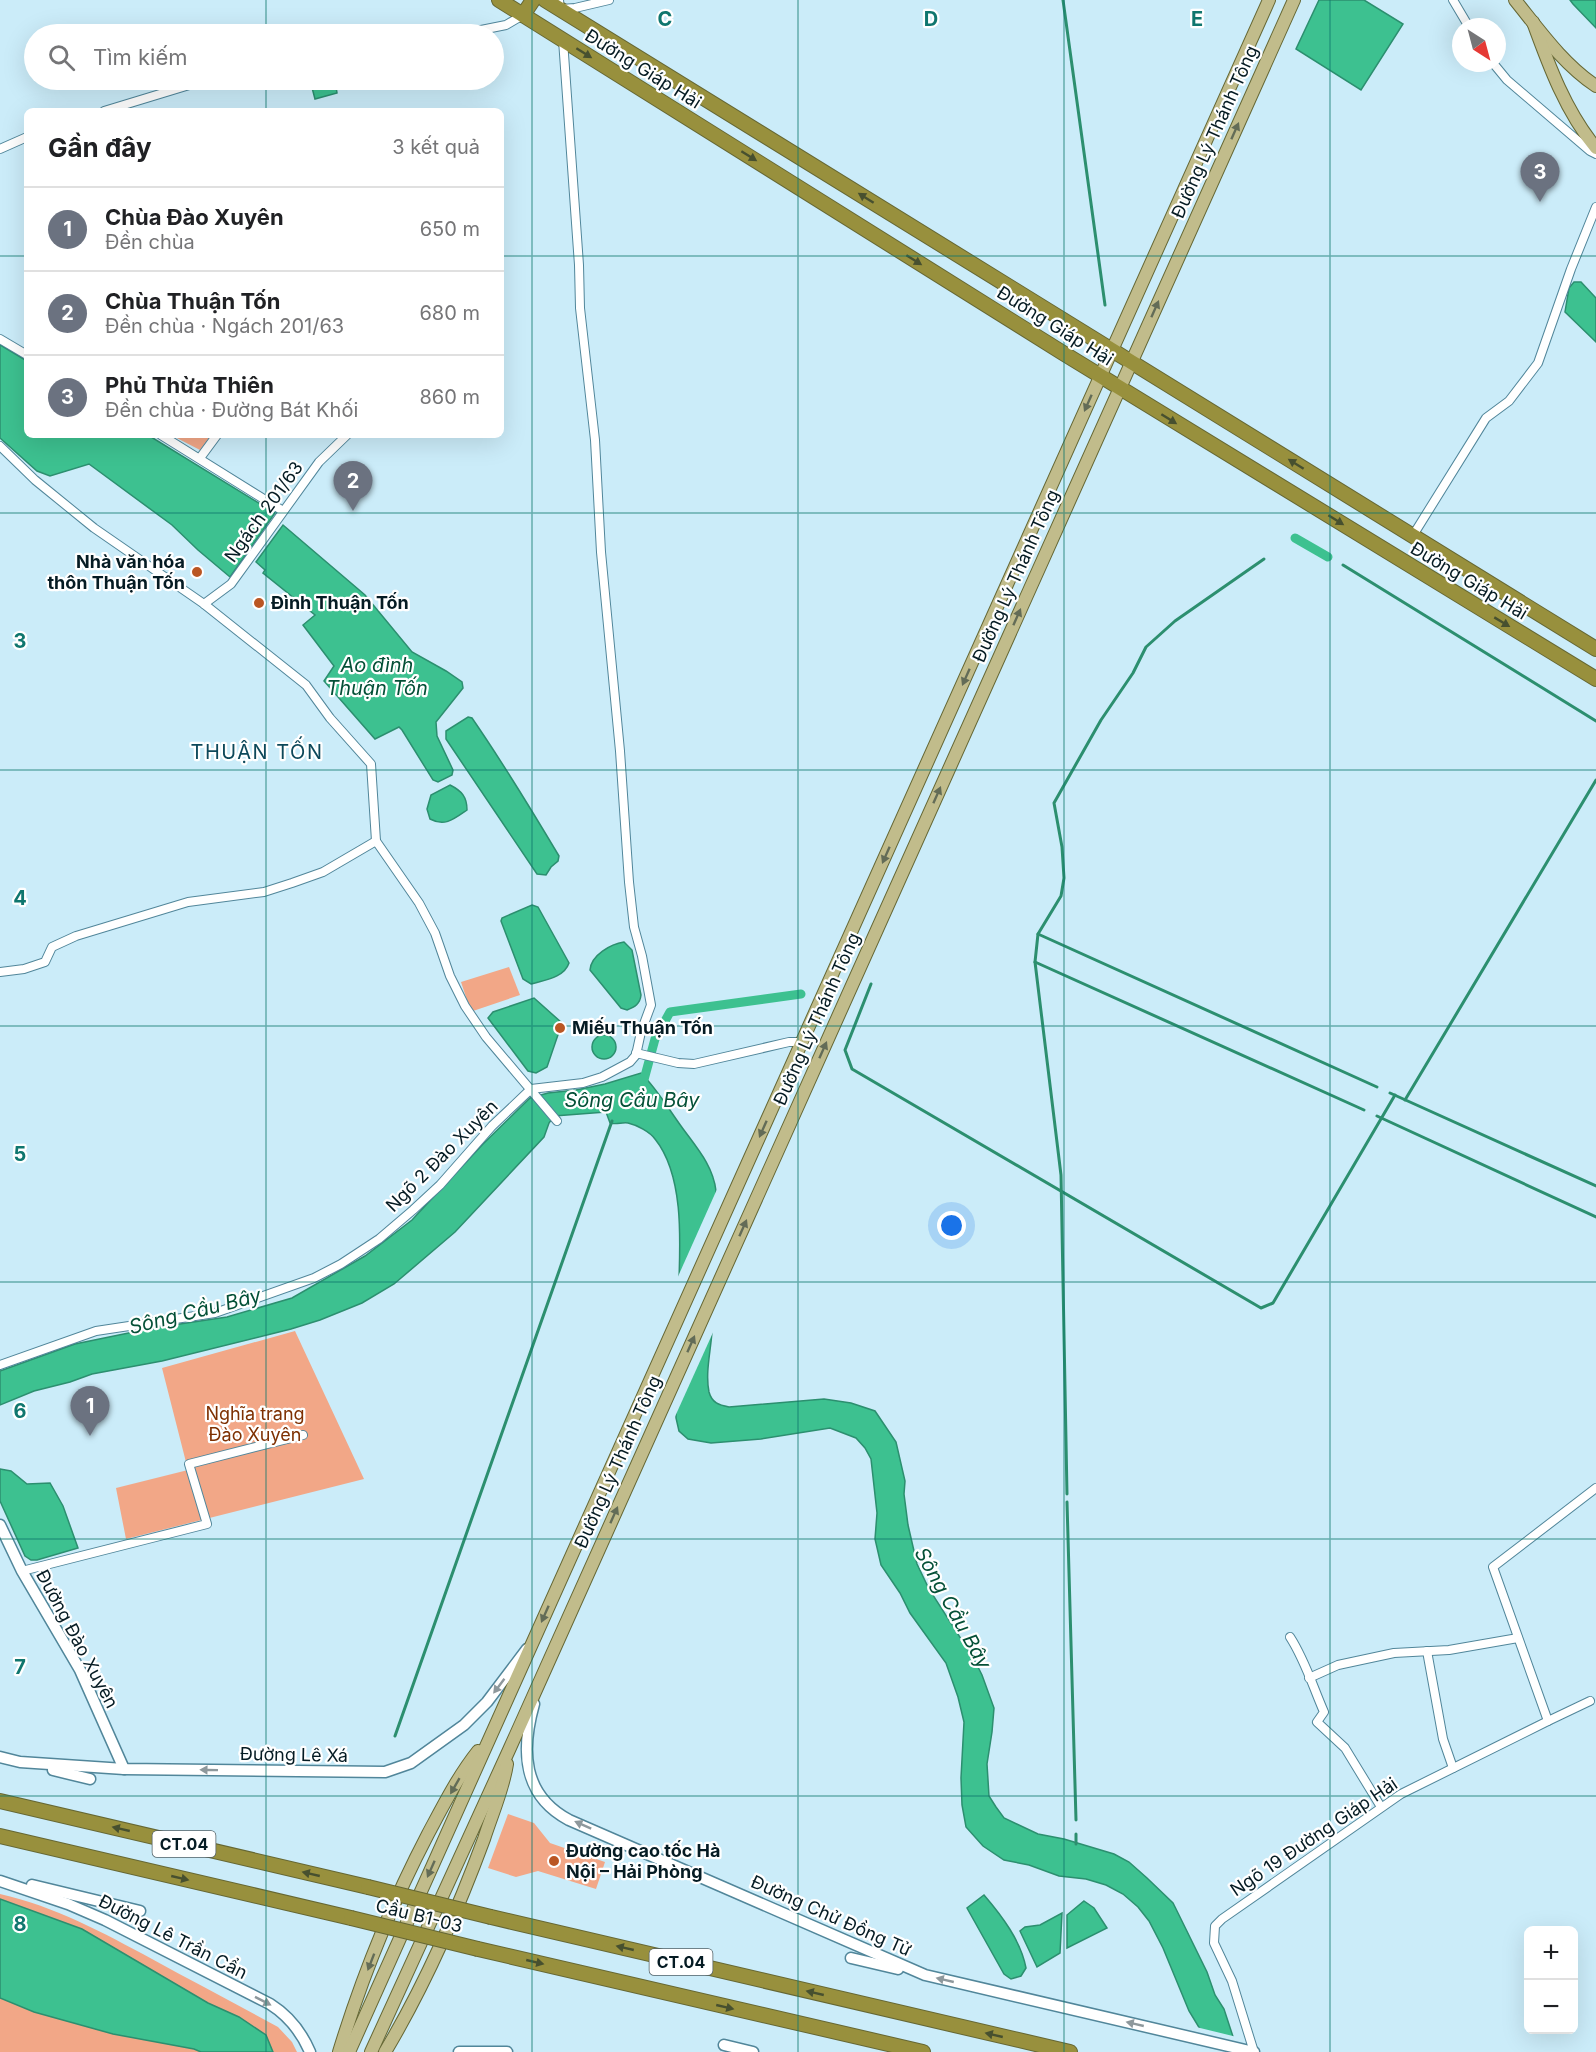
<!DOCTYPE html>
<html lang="vi">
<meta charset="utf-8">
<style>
:root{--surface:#fff;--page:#f6f6f6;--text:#202124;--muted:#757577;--line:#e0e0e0;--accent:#2563eb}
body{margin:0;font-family:Inter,sans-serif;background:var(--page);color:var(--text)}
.controls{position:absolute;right:18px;bottom:18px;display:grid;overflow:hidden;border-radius:9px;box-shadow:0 6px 24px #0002}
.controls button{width:54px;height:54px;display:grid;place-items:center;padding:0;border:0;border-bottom:2px solid var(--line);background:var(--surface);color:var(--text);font:30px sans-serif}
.compass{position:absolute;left:1452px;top:18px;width:54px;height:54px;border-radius:50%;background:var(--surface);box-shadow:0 6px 24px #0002;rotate:144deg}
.you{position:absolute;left:952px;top:1226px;width:21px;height:21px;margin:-15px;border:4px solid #fff;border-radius:50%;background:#1a73e8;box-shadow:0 0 0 9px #1a73e833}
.badge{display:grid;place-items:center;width:39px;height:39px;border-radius:50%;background:var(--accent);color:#fff;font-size:20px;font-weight:700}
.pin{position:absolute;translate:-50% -50px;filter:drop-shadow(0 2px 3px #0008)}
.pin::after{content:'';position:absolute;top:32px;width:21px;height:18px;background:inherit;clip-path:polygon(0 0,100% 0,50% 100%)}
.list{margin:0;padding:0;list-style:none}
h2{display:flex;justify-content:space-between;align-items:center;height:78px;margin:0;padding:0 24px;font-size:26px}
h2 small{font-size:20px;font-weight:400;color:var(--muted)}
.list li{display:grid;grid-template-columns:39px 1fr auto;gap:18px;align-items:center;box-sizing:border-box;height:84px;padding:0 24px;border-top:2px solid var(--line)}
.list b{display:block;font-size:22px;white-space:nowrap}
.list p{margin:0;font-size:20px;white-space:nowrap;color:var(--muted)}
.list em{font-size:20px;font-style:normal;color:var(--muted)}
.icon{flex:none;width:33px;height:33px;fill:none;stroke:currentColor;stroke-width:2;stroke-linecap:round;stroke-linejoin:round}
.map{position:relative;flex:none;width:1596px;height:2052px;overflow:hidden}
.search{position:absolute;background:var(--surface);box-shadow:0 6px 24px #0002;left:24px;top:24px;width:480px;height:66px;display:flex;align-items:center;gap:15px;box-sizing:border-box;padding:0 21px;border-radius:33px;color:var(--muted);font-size:22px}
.panel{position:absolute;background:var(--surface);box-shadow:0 6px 24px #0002;left:24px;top:108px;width:480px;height:330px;border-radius:9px}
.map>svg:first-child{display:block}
.green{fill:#f2a787}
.water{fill:#3dc190;stroke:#2c8f6f;stroke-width:1.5}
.pier{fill:#cbecf9}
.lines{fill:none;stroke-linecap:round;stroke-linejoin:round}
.stream{stroke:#2c8f6f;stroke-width:3}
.canal{stroke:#3dc190;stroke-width:9}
.street-casing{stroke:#51869a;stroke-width:10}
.secondary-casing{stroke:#51869a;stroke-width:13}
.primary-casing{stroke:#656734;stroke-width:14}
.highway-casing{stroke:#656734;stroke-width:16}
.street{stroke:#fff;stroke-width:8}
.secondary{stroke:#fff;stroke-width:10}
.primary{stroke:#c1bc8b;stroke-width:12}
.highway{stroke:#98903d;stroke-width:14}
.highway-bridge-casing{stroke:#656734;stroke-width:16;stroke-linecap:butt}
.highway-bridge{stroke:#98903d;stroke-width:14}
.oneway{fill:#47502f}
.oneway2{fill:#636c57}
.oneway3{fill:#8e989c}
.grid{fill:none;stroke:#0f766e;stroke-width:1.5;stroke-opacity:0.55}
.poi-dot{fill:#ba5623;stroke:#fff;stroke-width:2}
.labels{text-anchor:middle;stroke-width:4.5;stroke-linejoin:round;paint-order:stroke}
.shield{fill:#fff;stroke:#505f65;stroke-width:1.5}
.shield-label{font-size:16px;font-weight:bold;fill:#051b23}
.street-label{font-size:18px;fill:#051b23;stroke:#fff}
.poi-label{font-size:18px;font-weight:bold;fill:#051b23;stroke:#fff;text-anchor:start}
.park-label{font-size:18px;fill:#7e3002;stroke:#fff}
.water-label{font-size:20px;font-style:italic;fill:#045037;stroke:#fff}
.neighbourhood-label{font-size:20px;letter-spacing:1.5px;fill:#0d485a;stroke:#fff}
.grid-label{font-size:20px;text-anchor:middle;font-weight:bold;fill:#0f766e;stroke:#fff;stroke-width:4.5;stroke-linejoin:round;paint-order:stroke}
</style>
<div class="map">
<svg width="1596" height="2052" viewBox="0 0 1596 2052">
<rect width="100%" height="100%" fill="#cbecf9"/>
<!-- green -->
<g class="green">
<path d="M171,435H211L200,450Z"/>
<path d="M509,967L520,995L473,1011L467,1000L461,982Z"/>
<path d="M295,1331L364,1479L126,1539L116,1488L188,1470L162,1368Z"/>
<path d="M508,1814L534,1823L550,1843L605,1862L596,1889L538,1871L516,1877L488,1868Z"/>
<path d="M0,1894C54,1906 104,1933 152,1959C194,1982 236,2004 278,2027L292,2042L297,2052H0Z"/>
</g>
<!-- water -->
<g class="water">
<path d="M1319,0H1364L1403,24L1361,90L1296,49Z"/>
<path d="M1570,0H1596V28L1573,4Z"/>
<path d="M310,80H335L337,93L315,99Z"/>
<path d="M1574,282H1581L1596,298V342L1565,312L1569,288Z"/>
<path d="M0,345L27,361V435H148L275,513L230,577L198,550L172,525L89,464L50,476L37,471L0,438Z"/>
<path d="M283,525L365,595L412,652L446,671L462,682L463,688L436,722L437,736L453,770L452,775L438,782L433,780L402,730L399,727L375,739L324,681L334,666L303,625L315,615L263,573L265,570L256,562Z"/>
<path d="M468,717L472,718C503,763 531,809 559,856L558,861L551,867L546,875L537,874L446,739V731Z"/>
<path d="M450,785C462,791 467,797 467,810C454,819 445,827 430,819L427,809L431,795Z"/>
<path d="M532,905L538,907L569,963C564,978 544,980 531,984L523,979L501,921L502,918Z"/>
<path d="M624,942L632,950L641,995C640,1004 635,1007 627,1010L621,1008L590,970C591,955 611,944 624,942Z"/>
<path d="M534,998L562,1023L547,1067L536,1073L528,1071L488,1018L493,1012Z"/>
<circle cx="604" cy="1047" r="12"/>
<path d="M641,1073C657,1089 668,1108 681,1126C696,1147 713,1165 716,1191C714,1238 714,1285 712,1331C711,1350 705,1373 709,1392C712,1403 719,1405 729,1407L824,1399L851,1403L875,1411L896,1442L905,1481L904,1494L908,1525L917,1564L929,1589L974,1659L982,1675L994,1708L992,1732L987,1764L989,1796L996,1807L1004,1818L1038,1834L1064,1839L1114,1854L1129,1862L1147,1878L1173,1903L1178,1913L1207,1972L1215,1995L1224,2009L1238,2052L1203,2034L1189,2011L1163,1948L1149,1921L1138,1907L1123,1894L1106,1885L1086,1879L1059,1876L1029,1865L1004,1860L983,1846L966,1827L962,1805L961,1778L964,1722L958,1697L946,1663L910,1613L900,1593L881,1565L875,1539L877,1513L871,1459L865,1448L856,1438L830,1428L761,1439L711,1443L688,1439L679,1431L676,1418C676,1381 677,1345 678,1308C679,1259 688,1180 655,1139C650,1132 637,1125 628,1123C622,1122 616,1125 610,1123L606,1112L554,1116L549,1123L544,1137L455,1232L394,1284L362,1303L320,1320L291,1329L162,1361L92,1374L70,1382L34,1391L0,1405V1371L75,1344L153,1328L227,1317L292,1298L365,1256L412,1220L483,1144L530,1098L548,1093L576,1090L605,1084Z"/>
<path d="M0,1469L11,1471L27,1484L50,1483L63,1506L78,1548L37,1560H31L25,1556L0,1501Z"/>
<path d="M984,1895C1002,1916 1021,1941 1026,1968L1021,1976L1011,1979L1004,1974L967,1908Z"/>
<path d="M0,1899L82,1929L208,2003L239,2017L266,2035L273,2052H201L194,2049L113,2034L34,2012L0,1998Z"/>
<path d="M1084,1901L1094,1908L1107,1928L1067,1948V1915Z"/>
<path d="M1062,1913L1060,1953L1037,1967L1020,1931L1025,1927L1040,1925Z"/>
</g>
<!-- pier -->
<g class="pier">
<path d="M718,1187L715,1328L673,1421L676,1281Z"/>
<path d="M1196,2027L1237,2037L1241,2052H1210L1207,2040L1201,2036Z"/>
</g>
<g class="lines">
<!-- stream -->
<g class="stream">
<path d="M1063,0L1105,305"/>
<path d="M1343,565L1596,721"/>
<path d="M1038,934L1377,1087"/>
<path d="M1035,962L1364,1110"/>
<path d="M871,984L845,1050L852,1069L1261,1308L1273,1303L1395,1095"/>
<path d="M1390,1093L1596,1186"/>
<path d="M1405,1100L1596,780"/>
<path d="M1377,1116L1596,1217"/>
<path d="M1067,1494L1061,1175L1035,962L1038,934L1061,896L1064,878L1062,847L1054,803L1101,720L1133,673L1146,647L1175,621L1264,559"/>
<path d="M1067,1502L1076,1820"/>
<path d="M395,1736L612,1121"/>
<path d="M1076,1834V1844"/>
</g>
<!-- canal -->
<g class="canal">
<path d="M1295,538L1328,557"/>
<path d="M642,1087L655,1039L670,1012L801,994"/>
</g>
<!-- street casing -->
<g class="street-casing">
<g id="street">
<path d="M559,0L560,9L575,8L609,0"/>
<path d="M1453,0L1469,27"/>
<path d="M461,34L506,25L523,15"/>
<path d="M1493,63L1507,80L1590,151L1596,154"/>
<path d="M104,111L196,83L218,80"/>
<path d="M0,149L27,137"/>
<path d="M0,339L27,355"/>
<path d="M161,435L283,511"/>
<path d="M0,446L35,480L94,528L204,604L306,685L330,718L371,764L376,841L419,903L435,933L450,976L465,1006L486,1037L557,1121"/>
<path d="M200,458L217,435"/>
<path d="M1412,537L1486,418L1509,401L1538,363L1571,269L1596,207"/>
<path d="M204,604L231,584L319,462L347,435"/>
<path d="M0,972L24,969L45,962L52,947L76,936L188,902L264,892L292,883L323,872L376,841"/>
<path d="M636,1053L678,1063L694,1064L789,1042H802"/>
<path d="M531,1089L583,1083L602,1077L630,1062L636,1055L641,1032L651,1005L642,956L634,927L629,882L620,751L601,552L595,440L580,308L579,265L563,40"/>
<path d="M0,1365L96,1331L215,1313L314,1278L341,1264L379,1239L413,1210L440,1185L492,1126L531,1089"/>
<path d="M22,1571L207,1524L189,1464L303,1435"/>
<path d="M1290,1637C1305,1660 1313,1687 1324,1712L1317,1722L1345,1748L1381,1807"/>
<path d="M1427,1651L1443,1739L1453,1768"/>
<path d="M1309,1678L1338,1665L1394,1653L1449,1650L1518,1638"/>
<path d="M1548,1721L1590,1701"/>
<path d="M1254,2052L1232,1981L1214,1943L1215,1926L1222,1919L1401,1794L1548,1721L1493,1567L1596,1488"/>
</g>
</g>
<!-- secondary casing -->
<g class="secondary-casing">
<g id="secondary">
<path d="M0,1525L22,1571L80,1670L124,1769"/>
<path d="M534,1704C521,1750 522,1795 569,1820L925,1975L1254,2052"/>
<path d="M0,1757L20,1762L124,1769L385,1772L411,1763L464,1725L487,1702L527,1649"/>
<path d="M53,1770L90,1779"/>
<path d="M0,1881L68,1904L105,1920L270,2004C289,2016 301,2031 310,2052"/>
<path d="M32,1885L140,1911"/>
<path d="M851,1958L898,1969"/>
<path d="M724,2045L753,2052"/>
<path d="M459,2052H507"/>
</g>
</g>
<!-- primary casing -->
<g class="primary-casing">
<g id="primary">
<path d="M1515,0C1540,31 1563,64 1596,86"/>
<path d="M1533,22C1549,66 1566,112 1596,148"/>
<path d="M339,2052C362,1977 392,1903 428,1834C443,1806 458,1776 478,1751"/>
<path d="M349,2052L1269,0"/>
<path d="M371,2052L509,1750L1294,0"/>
<path d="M385,2052C425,1985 457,1912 484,1839C492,1814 503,1790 507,1764"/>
</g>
</g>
<!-- highway casing -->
<g class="highway-casing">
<g id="highway">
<path d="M499,0L1063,353L1596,679"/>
<path d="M545,0L1596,649"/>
<path d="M523,15L533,0"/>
<path d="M0,1801L368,1887"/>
<path d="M0,1836L351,1918"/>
<path d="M491,1917L1070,2052"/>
<path d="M478,1949L923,2052"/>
</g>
</g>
<!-- street -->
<use href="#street" class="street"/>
<!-- secondary -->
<use href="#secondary" class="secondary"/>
<!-- primary -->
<use href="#primary" class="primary"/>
<!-- highway -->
<use href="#highway" class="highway"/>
<!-- highway-bridge casing -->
<g class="highway-bridge-casing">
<g id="highway-bridge">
<path d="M368,1887L491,1917"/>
<path d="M351,1918L478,1949"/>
</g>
</g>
<!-- highway-bridge -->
<use href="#highway-bridge" class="highway-bridge"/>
</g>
<!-- one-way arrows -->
<defs><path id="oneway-solid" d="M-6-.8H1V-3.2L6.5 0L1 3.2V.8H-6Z" transform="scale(1.5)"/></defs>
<g class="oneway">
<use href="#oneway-solid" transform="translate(584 53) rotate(32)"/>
<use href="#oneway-solid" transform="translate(749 156) rotate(32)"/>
<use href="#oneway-solid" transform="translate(866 198) rotate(-148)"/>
<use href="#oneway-solid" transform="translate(914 260) rotate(32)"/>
<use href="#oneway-solid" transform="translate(1169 419) rotate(32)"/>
<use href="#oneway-solid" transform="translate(1296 464) rotate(-148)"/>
<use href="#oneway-solid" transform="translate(1336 520) rotate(32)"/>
<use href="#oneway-solid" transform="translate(1502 622) rotate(31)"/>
<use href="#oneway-solid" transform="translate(121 1829) rotate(-167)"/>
<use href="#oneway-solid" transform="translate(311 1874) rotate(-167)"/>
<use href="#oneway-solid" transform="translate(180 1878) rotate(13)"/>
<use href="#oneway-solid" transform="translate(625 1948) rotate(-167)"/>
<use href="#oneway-solid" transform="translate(535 1962) rotate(13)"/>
<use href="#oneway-solid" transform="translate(815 1993) rotate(-167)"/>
<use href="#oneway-solid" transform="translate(725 2007) rotate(13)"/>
<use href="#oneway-solid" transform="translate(994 2035) rotate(-167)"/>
</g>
<g class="oneway2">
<use href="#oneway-solid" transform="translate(1235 131) rotate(-66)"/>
<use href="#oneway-solid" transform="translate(1155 309) rotate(-66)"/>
<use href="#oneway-solid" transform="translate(1088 403) rotate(114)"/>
<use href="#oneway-solid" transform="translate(1017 617) rotate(-66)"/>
<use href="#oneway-solid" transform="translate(966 677) rotate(114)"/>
<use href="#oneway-solid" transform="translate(937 795) rotate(-66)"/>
<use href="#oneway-solid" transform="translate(886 855) rotate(114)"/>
<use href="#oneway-solid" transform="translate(823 1050) rotate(-66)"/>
<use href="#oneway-solid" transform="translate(763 1129) rotate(114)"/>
<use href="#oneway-solid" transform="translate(743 1228) rotate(-66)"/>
<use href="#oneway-solid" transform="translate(691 1344) rotate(-66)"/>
<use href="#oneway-solid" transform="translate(614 1515) rotate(-66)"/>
<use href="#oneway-solid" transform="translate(545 1614) rotate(114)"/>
<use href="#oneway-solid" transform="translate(455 1786) rotate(120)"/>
<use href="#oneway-solid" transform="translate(431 1869) rotate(114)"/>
<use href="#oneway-solid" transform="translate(371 1962) rotate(111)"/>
</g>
<g class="oneway3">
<use href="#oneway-solid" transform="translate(499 1686) rotate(127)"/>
<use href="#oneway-solid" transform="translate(209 1770) rotate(-179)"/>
<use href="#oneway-solid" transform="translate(583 1825) rotate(-156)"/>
<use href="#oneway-solid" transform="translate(945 1980) rotate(-167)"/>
<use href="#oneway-solid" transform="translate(263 2001) rotate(27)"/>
<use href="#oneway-solid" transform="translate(1135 2024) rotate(-167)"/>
</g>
<!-- grid -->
<path class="grid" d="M266,0V34M532,0V2052M798,0V2052M1064,0V2052M1330,0V2052M266,80V111M0,256H27M501,256H1596M266,435V2052M0,513H1596M0,770H1596M0,1026H1596M0,1282H1596M0,1539H1596M0,1796H1596"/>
<!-- markers -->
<g class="poi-dot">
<circle cx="197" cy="572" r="6"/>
<circle cx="259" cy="603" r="6"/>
<circle cx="560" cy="1028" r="6"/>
<circle cx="554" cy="1861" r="6"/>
</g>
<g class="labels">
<!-- shield labels -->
<g class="shield">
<rect x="152.5" y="1831" width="63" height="26" rx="4.5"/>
<rect x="649.5" y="1949" width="63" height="26" rx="4.5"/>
</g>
<g class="shield-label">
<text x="184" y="1850">CT.04</text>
<text x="681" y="1968">CT.04</text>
</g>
<!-- street labels -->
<g class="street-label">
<text transform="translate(643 69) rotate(32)" y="6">Đường Giáp Hải</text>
<text transform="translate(1215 132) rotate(-66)" y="6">Đường Lý Thánh Tông</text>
<text transform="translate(1055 326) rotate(32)" y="6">Đường Giáp Hải</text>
<text transform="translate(264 512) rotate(-54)" y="6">Ngách 201/63</text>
<text transform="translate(1016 576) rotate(-66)" y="6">Đường Lý Thánh Tông</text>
<text transform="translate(1469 581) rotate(31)" y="6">Đường Giáp Hải</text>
<text transform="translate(817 1019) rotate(-66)" y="6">Đường Lý Thánh Tông</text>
<text transform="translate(442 1156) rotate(-45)" y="6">Ngõ 2 Đào Xuyên</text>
<text transform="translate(618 1462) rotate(-66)" y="6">Đường Lý Thánh Tông</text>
<text transform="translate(77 1639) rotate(62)" y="6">Đường Đào Xuyên</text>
<text transform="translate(294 1755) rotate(1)" y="6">Đường Lê Xá</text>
<text transform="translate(1314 1837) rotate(-34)" y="6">Ngõ 19 Đường Giáp Hải</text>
<text transform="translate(419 1916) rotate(14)" y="6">Cầu B1-03</text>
<text transform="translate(831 1916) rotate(24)" y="6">Đường Chử Đồng Tử</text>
<text transform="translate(173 1937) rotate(27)" y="6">Đường Lê Trần Cẩn</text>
</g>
<!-- poi labels -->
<g class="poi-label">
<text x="185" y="568" text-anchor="end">Nhà văn hóa<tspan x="185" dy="21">thôn Thuận Tốn</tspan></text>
<text x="271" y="609">Đình Thuận Tốn</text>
<text x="572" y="1034">Miếu Thuận Tốn</text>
<text x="566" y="1857">Đường cao tốc Hà<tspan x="566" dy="21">Nội – Hải Phòng</tspan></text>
</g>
<!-- park labels -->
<g class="park-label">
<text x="255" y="1420">Nghĩa trang<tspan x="255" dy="21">Đào Xuyên</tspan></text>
</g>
<!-- water labels -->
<g class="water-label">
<text x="377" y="672">Ao đình<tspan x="377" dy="23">Thuận Tốn</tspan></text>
<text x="632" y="1107">Sông Cầu Bây</text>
<text transform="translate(195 1311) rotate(-14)" y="7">Sông Cầu Bây</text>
<text transform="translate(953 1608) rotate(61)" y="7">Sông Cầu Bây</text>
</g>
<!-- neighbourhood labels -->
<g class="neighbourhood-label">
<text x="257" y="759">THUẬN TỐN</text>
</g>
</g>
<g class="grid-label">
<text x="665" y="26">C</text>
<text x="931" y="26">D</text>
<text x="1197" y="26">E</text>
<text x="20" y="648">3</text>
<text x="20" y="905">4</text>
<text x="20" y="1161">5</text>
<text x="20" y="1418">6</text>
<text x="20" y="1674">7</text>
<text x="20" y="1931">8</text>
</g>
</svg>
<div class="controls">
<button>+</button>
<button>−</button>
</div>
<svg class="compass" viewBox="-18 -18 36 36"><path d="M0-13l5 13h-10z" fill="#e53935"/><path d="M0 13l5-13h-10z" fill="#757577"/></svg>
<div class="you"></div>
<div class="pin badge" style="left:90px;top:1436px;background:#6b7280">1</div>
<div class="pin badge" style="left:353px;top:511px;background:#6b7280">2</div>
<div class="pin badge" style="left:1540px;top:202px;background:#6b7280">3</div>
<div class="search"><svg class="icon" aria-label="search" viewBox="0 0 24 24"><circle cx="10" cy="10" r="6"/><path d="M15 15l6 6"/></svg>Tìm kiếm</div>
<section class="panel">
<h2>Gần đây<small>3 kết quả</small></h2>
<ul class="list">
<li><span class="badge" style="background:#6b7280">1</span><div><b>Chùa Đào Xuyên</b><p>Đền chùa</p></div><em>650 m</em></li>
<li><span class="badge" style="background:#6b7280">2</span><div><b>Chùa Thuận Tốn</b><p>Đền chùa · Ngách 201/63</p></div><em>680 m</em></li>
<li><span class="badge" style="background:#6b7280">3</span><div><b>Phủ Thừa Thiên</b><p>Đền chùa · Đường Bát Khối</p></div><em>860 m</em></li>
</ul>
</section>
</div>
